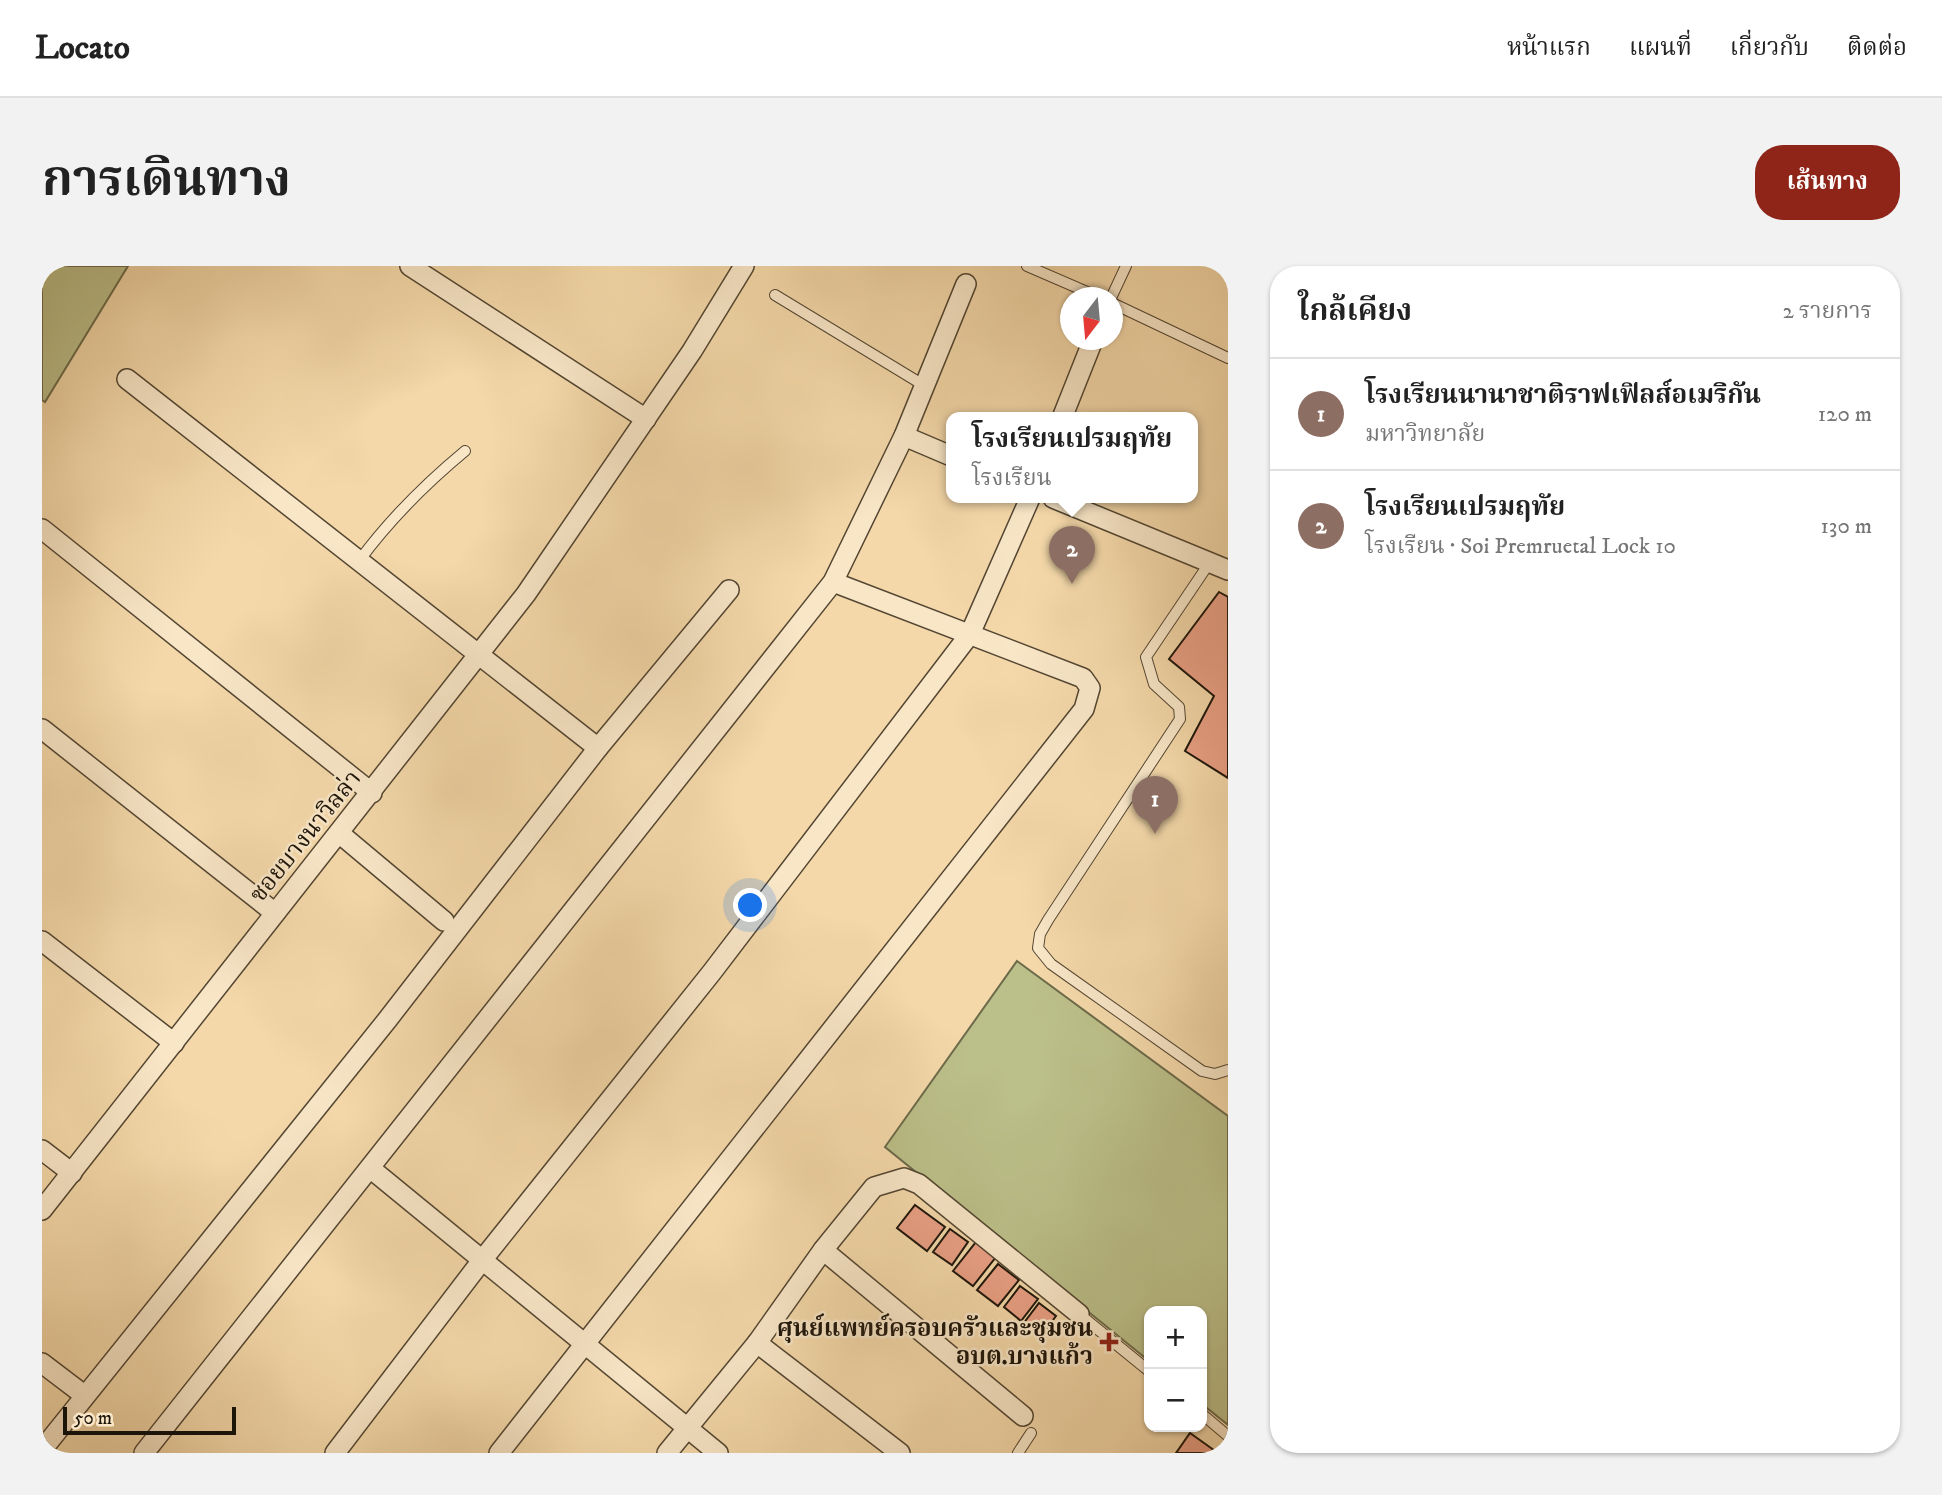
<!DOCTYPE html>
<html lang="th">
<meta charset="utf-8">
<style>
:root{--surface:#fff;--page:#f2f2f2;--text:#222;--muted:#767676;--line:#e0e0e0;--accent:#8f2418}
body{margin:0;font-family:"IM FELL DW Pica","Noto Serif Thai",serif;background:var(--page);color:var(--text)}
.controls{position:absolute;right:21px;bottom:21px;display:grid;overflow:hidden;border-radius:14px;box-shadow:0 2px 5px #0004}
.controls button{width:63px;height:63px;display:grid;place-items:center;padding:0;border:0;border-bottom:2px solid var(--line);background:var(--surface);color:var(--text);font:35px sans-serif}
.compass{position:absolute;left:1018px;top:21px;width:63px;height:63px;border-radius:50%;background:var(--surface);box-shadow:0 2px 5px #0004;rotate:196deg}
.scale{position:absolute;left:21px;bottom:18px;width:173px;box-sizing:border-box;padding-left:7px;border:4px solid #1d150a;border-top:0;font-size:19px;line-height:24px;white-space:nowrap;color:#1d150a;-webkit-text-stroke:5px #f8e6c7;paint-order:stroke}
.you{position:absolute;left:709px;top:640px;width:24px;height:24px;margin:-18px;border:5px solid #fff;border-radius:50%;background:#1a73e8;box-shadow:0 0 0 10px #1a73e833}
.badge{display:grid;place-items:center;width:46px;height:46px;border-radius:50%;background:var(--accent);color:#fff;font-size:23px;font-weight:700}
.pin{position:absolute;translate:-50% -58px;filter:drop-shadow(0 2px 4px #0008)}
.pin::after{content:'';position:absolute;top:37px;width:24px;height:21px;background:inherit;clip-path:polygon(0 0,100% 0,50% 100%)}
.popup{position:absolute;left:904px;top:146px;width:252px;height:91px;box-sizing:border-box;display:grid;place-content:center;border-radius:14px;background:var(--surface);filter:drop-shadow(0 2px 5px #0005);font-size:23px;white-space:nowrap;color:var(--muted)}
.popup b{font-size:26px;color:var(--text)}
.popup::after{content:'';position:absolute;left:50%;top:100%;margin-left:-14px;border:14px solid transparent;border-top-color:var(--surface)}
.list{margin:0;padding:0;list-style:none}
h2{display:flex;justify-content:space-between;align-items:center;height:91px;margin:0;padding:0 28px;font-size:30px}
h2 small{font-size:23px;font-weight:400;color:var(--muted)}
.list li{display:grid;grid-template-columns:46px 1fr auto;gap:21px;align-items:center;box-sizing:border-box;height:112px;padding:0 28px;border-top:2px solid var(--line)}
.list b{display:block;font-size:26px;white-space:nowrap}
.list p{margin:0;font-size:23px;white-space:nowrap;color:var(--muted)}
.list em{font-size:23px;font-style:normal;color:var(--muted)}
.map{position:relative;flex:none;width:1186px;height:1187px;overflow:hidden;border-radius:28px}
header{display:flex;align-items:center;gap:42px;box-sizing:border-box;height:98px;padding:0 35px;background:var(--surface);border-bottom:2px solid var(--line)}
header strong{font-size:33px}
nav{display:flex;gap:38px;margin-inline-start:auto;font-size:24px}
.intro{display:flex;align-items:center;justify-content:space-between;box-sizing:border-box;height:168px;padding:0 42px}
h1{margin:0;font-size:49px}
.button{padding:18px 32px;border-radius:28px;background:var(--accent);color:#fff;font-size:24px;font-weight:700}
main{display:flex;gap:42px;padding:0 42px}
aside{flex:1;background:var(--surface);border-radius:28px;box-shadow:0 2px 5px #0004}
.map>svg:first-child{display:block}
.green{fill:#bbbf89;stroke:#6c6a4a;stroke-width:2}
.building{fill:#eaa085;stroke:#1d150a;stroke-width:2}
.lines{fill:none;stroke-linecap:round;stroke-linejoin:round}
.service-casing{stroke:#534632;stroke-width:12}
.minor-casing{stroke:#534632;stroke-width:22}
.service{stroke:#f8e6c7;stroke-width:10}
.minor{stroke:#f8e6c7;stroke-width:19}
.poi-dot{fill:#8f2418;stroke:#f8e6c7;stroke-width:2.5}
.labels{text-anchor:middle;stroke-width:5;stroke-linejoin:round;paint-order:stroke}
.street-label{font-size:24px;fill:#1d150a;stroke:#f8e6c7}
.poi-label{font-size:24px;font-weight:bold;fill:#1d150a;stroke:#f8e6c7;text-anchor:end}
</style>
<header>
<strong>Locato</strong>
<nav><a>หน้าแรก</a><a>แผนที่</a><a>เกี่ยวกับ</a><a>ติดต่อ</a></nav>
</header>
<div class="intro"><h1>การเดินทาง</h1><a class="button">เส้นทาง</a></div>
<main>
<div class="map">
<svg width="1186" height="1187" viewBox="0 0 1186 1187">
<rect width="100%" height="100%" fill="#f4d8a9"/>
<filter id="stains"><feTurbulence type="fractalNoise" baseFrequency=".00286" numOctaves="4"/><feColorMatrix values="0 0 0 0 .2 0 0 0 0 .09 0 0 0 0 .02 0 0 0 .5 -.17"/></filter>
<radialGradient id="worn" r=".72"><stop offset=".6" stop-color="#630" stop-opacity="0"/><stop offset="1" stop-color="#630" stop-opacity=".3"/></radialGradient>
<!-- green -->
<g class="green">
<path d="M0,0H86L3,136L0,134Z"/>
<path d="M975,695L1186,850V1159L1160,1138V1045H1107V1095L843,881Z"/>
</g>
<!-- building -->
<g class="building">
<path d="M1177,326L1186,331V512L1143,485L1172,430L1127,393Z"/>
<path d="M873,939L903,961L885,985L855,962Z"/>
<path d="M908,963L926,976L910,999L891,986Z"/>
<path d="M934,976L954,991L931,1020L911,1005Z"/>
<path d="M956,998L977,1014L956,1040L935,1024Z"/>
<path d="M978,1020L996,1033L979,1055L962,1041Z"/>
<path d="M997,1037L1014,1050L998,1071L981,1058Z"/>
<path d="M1148,1167L1176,1187H1134Z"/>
</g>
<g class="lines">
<!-- service casing -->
<g class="service-casing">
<g id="service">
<path d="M985,0L1059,32"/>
<path d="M733,29L883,120"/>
<path d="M1069,32L1084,0"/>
<path d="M1070,37L1186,92"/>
<path d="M317,295C348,253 382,219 423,185"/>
<path d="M1168,296L1104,391L1112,418L1137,441L1138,453L1006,654L998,668L996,682L1009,698L1160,805L1173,808L1186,804"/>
<path d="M1037,1048L1107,1105"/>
<path d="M1160,1148L1186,1170"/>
<path d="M976,1187L989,1167"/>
</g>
</g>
<!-- minor casing -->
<g class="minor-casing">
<g id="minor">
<path d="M368,0L604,153"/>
<path d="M85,113L556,482"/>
<path d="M1020,152L1051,74"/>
<path d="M862,170L909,190"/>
<path d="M1011,232L1186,304"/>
<path d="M0,263L330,527"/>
<path d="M0,463L233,647"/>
<path d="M297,567L402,655"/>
<path d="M0,675L132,777"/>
<path d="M0,884L30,907"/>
<path d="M328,902L676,1187"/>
<path d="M0,944L484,328L650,85L702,0"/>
<path d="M781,984L981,1150"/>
<path d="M715,1077L858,1187"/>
<path d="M0,1097L42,1129"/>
<path d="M0,1184L346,753L556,482L687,324"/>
<path d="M102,1187L791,316L862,170L924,18"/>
<path d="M293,1187L441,993L670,706L928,368L988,232"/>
<path d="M457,1187L1042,443L1048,422L1041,412L791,316"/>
<path d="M625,1187L715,1077L781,984L832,921L862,912L877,918L1037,1048"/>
</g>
</g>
<!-- service -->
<use href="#service" class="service"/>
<!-- minor -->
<use href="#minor" class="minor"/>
</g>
<!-- markers -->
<path class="poi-dot" d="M1063.5 1065.5h7v7h7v7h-7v7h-7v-7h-7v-7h7z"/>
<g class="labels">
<!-- street labels -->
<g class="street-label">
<text transform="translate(263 570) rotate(-51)" y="8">ซอยบางนาวิลล่า</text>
</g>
<!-- poi labels -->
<g class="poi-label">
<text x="1051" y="1070">ศุนย์แพทย์ครอบครัวและชุมชน<tspan x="1051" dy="28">อบต.บางแก้ว</tspan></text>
</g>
</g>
<rect width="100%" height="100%" filter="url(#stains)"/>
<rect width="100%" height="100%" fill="url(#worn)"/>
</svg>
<div class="controls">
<button>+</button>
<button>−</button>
</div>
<svg class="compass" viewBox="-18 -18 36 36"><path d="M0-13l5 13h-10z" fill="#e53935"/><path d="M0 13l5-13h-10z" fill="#767676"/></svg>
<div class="scale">50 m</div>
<div class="you"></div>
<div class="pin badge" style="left:1113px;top:568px;background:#8d6e63">1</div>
<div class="pin badge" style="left:1030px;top:318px;background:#8d6e63">2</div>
<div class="popup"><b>โรงเรียนเปรมฤทัย</b>โรงเรียน</div>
</div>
<aside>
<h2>ใกล้เคียง<small>2 รายการ</small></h2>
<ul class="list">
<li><span class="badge" style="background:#8d6e63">1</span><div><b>โรงเรียนนานาชาติราฟเฟิลส์อเมริกัน</b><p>มหาวิทยาลัย</p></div><em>120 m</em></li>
<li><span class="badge" style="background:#8d6e63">2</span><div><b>โรงเรียนเปรมฤทัย</b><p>โรงเรียน · Soi Premruetal Lock 10</p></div><em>130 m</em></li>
</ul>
</aside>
</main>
